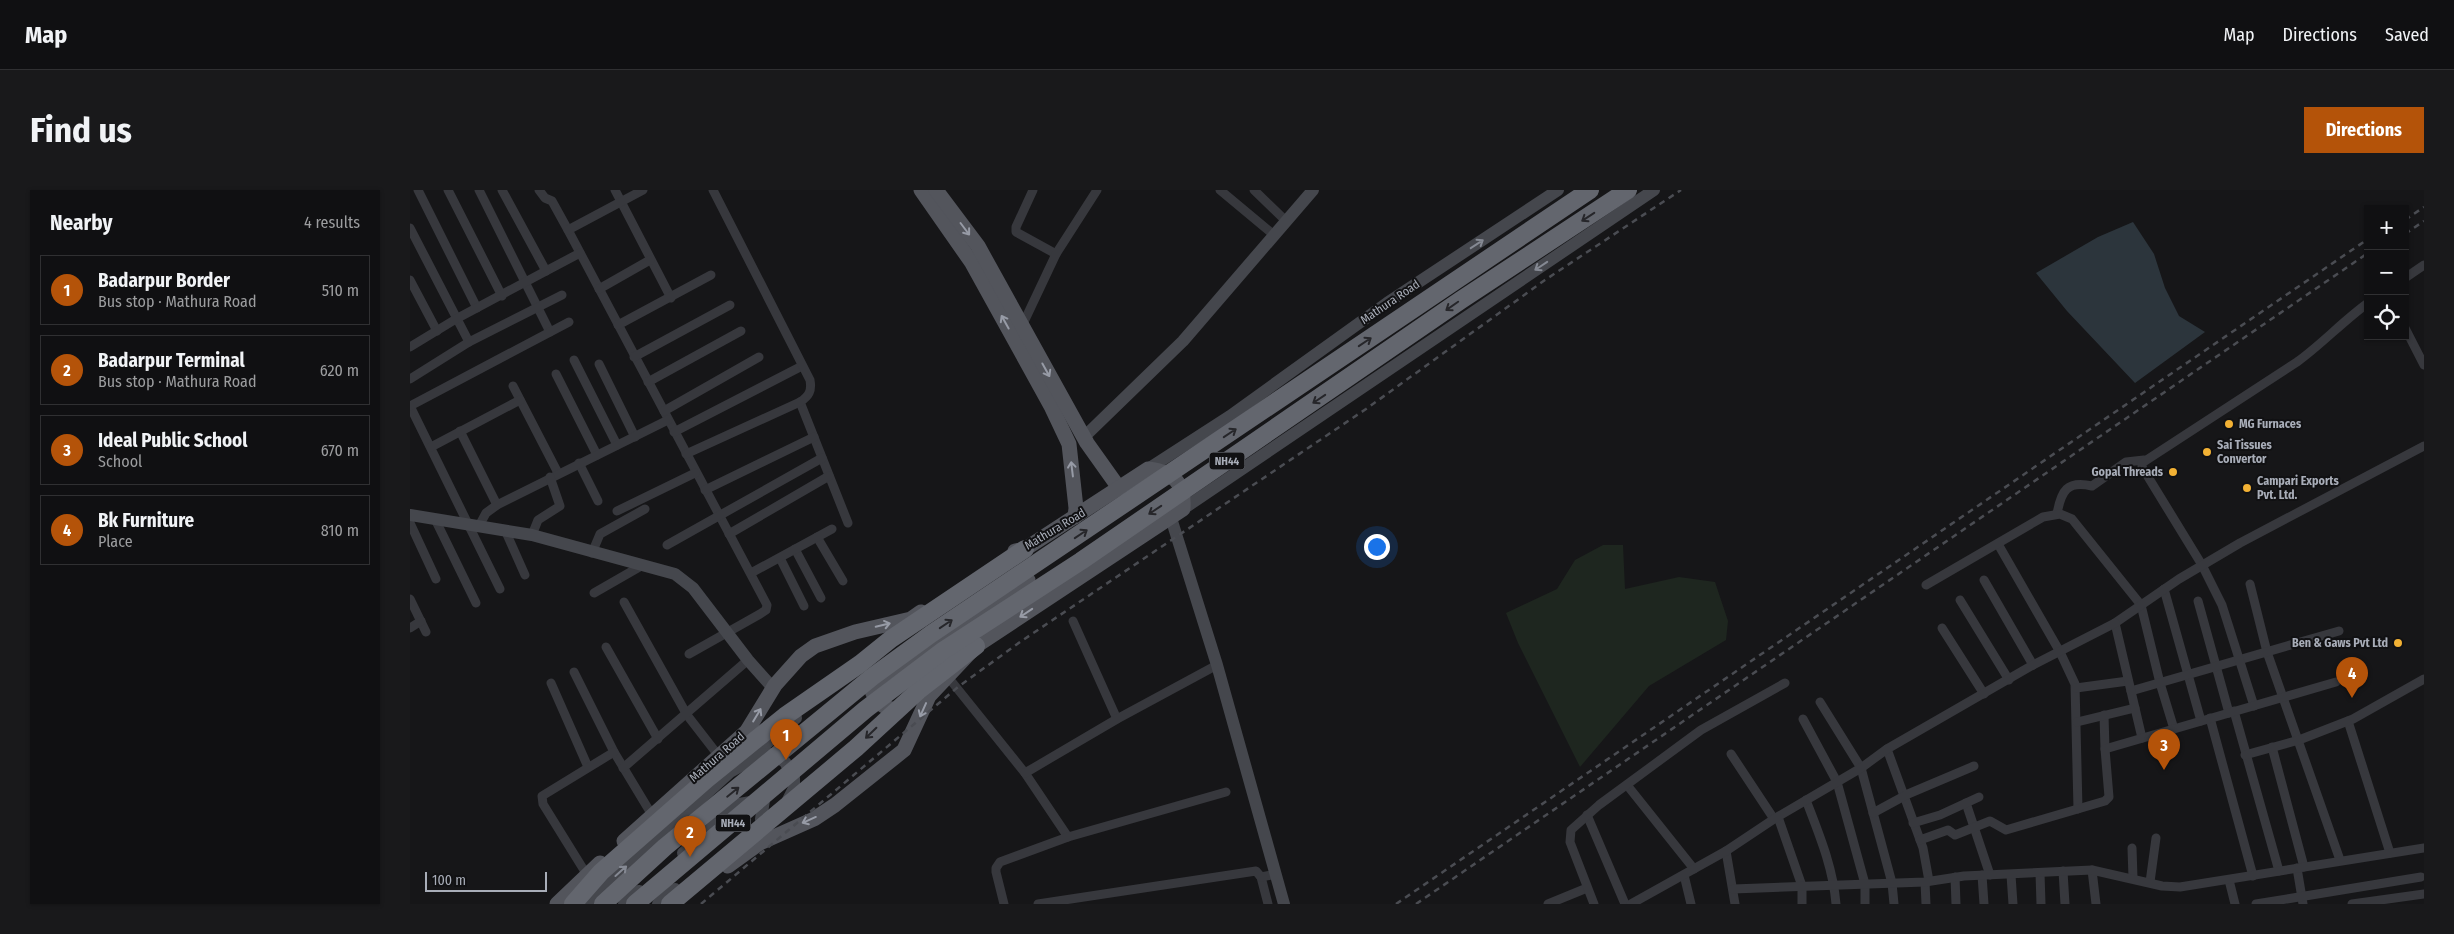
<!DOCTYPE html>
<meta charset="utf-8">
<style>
:root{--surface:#101012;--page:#19191b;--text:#f1f3f6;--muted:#9c9d9f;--line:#303032;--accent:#b45309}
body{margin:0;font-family:"Fira Sans Condensed",sans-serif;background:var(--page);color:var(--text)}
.controls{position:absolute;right:15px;top:15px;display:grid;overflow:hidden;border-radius:0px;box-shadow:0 1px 4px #0004}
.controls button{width:45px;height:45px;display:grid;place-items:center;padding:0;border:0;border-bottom:1px solid var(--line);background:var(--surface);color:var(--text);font:25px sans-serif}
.scale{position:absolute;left:15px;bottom:12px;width:122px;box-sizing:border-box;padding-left:5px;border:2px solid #a8adb8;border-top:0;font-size:14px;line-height:18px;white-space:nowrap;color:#a8adb8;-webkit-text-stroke:4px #111113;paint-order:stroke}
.you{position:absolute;left:966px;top:356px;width:18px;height:18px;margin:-12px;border:4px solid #fff;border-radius:50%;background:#1a73e8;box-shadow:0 0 0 8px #1a73e833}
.badge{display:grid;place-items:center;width:32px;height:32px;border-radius:50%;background:var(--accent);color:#fff;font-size:16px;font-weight:700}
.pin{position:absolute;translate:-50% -41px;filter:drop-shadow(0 1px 2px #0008)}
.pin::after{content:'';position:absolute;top:26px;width:18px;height:15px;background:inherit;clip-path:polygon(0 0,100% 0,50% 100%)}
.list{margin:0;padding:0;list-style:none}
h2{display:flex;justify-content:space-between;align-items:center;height:65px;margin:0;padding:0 20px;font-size:21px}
h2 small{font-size:16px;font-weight:400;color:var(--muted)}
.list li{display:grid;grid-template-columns:32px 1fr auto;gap:15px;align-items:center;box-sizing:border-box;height:70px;margin:0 10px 10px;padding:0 10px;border:1px solid var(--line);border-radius:0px}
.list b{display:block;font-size:19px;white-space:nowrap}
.list p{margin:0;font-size:16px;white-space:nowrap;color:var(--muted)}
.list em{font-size:16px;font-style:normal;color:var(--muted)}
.icon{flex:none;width:28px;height:28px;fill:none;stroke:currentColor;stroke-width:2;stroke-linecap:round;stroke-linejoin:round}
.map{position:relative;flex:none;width:2014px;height:714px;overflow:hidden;border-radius:0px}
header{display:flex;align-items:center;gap:30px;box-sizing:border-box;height:70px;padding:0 25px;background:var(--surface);border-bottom:1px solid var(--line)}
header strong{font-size:24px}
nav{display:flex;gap:28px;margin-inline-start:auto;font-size:18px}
.intro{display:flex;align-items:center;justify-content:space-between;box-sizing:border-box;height:120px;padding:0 30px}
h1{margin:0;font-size:35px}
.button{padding:12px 22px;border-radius:0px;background:var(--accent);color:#fff;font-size:18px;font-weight:700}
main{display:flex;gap:30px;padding:0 30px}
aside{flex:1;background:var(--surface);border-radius:0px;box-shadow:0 1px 4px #0004}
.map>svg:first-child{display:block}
.green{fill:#1e261f}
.water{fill:#2c353c}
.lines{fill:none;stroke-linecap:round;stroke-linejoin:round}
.street{stroke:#37383d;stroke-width:9}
.secondary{stroke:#45474d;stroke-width:12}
.primary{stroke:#53555c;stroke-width:15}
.highway{stroke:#63666e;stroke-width:18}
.rail{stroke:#4a4c52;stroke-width:2.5;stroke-dasharray:6 5;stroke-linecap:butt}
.highway-bridge{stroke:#63666e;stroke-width:18}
.oneway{stroke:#26262a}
.oneway2{stroke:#979ba6}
.oneway3{stroke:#858993}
.poi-dot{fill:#f2b134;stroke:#111113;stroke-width:2}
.labels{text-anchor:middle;stroke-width:4;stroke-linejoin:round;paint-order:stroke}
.shield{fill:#111113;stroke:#7b7e86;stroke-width:1}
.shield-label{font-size:11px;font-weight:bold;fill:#a8adb8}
.street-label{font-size:12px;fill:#a8adb8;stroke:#111113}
.poi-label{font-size:12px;font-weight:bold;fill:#a8adb8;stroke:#111113;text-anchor:start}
</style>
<header>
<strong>Map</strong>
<nav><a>Map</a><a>Directions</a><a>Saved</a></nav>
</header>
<div class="intro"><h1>Find us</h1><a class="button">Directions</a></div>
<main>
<aside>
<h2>Nearby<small>4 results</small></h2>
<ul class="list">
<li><span class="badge">1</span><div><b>Badarpur Border</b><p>Bus stop · Mathura Road</p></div><em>510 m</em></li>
<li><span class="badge">2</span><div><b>Badarpur Terminal</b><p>Bus stop · Mathura Road</p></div><em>620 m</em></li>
<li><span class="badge">3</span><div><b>Ideal Public School</b><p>School</p></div><em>670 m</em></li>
<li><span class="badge">4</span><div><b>Bk Furniture</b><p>Place</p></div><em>810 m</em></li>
</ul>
</aside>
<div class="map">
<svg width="2014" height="714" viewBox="0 0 2014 714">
<rect width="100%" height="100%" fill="#161618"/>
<!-- green -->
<path class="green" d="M1193,355H1213L1215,399L1269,387L1305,392L1318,431L1316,450L1239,496L1170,577L1108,453L1096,423L1147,399L1165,370Z"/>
<!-- water -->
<path class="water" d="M1723,32L1744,64L1755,98L1769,126L1795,142L1725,193L1657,121L1626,83L1688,47Z"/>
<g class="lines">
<!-- street -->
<g class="street">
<path d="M8,0L67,118"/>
<path d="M38,0L92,106"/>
<path d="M69,0L140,142"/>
<path d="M129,0L135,8L142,11L158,40L357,415L356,420L350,424L279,464"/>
<path d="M205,0L261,108"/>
<path d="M623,0L606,37V42L646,64"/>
<path d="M810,0L864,45"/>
<path d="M844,0L876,31"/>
<path d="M0,38L59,152"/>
<path d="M158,40L233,0"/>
<path d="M136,81L170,63"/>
<path d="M1995,88L2014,75"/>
<path d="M0,90L27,141"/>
<path d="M189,99L240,70"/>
<path d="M208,135L301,85"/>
<path d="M612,136L646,64L687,0"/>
<path d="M1995,138L2014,175"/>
<path d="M0,157L46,129L136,81L92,0"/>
<path d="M224,167L320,115"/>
<path d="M164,170L207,255"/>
<path d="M189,174L225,247"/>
<path d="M146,184L187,265"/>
<path d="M0,189L59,152L152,105"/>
<path d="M238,192L331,141"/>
<path d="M103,196L148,283"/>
<path d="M390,212L438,333"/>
<path d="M0,216L90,399"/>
<path d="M0,216L159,132"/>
<path d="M254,221L349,167"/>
<path d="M50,241L87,315"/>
<path d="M264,242L392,176"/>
<path d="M21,257L110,210"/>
<path d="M276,264L390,212C399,206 402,201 400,190L303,0"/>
<path d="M169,273L188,311"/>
<path d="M295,300L404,247"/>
<path d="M207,321L285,283"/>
<path d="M1647,324C1651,301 1657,290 1682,296L1716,272L1734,270"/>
<path d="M25,329L66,413"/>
<path d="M0,333L26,389"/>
<path d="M69,336L76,323L87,315L258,230"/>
<path d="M95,340L115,385"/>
<path d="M319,344L419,286"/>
<path d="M122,345L128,330L150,316L140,287"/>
<path d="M407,347L433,391"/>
<path d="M1588,354L1650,462L1665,494L1668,619"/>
<path d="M257,355L412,268"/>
<path d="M385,359L411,408"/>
<path d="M182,363L190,344L235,319"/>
<path d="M370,368L394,416"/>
<path d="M341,383L422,339"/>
<path d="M1574,390L1623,475"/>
<path d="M1840,394L1857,462L1930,670"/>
<path d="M1516,395L1633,327L1650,324L1662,329L1731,415L1750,493L1764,539"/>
<path d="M1754,399L1791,531"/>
<path d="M184,403L231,376"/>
<path d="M0,409L16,442"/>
<path d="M1550,410L1599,490"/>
<path d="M1788,411L1819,523"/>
<path d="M214,412L277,525L308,565"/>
<path d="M663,431L707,529"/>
<path d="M0,438L11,431"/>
<path d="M1532,438L1574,504"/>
<path d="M196,457L248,549"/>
<path d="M164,482L204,562L242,625"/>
<path d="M538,487L615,583L658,647"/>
<path d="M141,493L178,577"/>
<path d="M1666,498L1718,491"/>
<path d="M1721,501L1929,441"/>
<path d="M1410,512L1451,578L1482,693L1484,714"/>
<path d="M1844,516L1812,415L1792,375L1732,277V273L1887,172C1912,154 1933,131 1958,113"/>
<path d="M1824,521L1869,681"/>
<path d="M1694,525L1695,559"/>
<path d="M1800,528L1843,686"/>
<path d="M1393,529L1427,592L1455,694V714"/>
<path d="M1938,531L1980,663"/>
<path d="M1667,532L1725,518"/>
<path d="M1732,548L1705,433L1769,389L1830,353L2014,256"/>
<path d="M1862,557L1894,677"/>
<path d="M1477,559L1513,658L1519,691"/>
<path d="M1321,564L1364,629"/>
<path d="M1835,565L1889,550L1943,529L2014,489"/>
<path d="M213,578L338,470"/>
<path d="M615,583L707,529L807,475"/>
<path d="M1217,595L1284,679"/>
<path d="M1396,610C1409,644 1423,677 1426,714"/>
<path d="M1556,613L1580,685"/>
<path d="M1463,623L1498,604L1564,576"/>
<path d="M1177,625L1215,714"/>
<path d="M1368,627L1392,696V714"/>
<path d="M1503,633L1530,625L1569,607"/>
<path d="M1510,650L1538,640L1545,645L1580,631L1596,640L1695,611L1699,607L1695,559L1926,492"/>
<path d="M1722,658L1723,688"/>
<path d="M1316,661L1325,714"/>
<path d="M1887,678L1893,714"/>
<path d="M1682,680L1686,714"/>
<path d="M1653,681L1655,714"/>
<path d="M1630,683L1631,714"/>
<path d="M177,685L133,614L132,606L204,562"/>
<path d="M1274,685L1281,714"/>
<path d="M1572,685L1574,714"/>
<path d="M1601,685L1603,714"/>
<path d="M851,687L858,714"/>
<path d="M1545,687L1546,714"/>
<path d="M1819,690L1825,714"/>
<path d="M1515,692L1516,714"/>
<path d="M1740,692L1746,648"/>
<path d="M1323,699L1515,692L1554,686L1682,680L1752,696L1770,697L2014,658"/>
<path d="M594,714L586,682V678L590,672L658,647L816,602"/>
<path d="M628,714L846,681L851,687L866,684"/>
<path d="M1138,714L1177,698"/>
<path d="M1184,714L1160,652L1161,640L1189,615L1291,540L1375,493"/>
<path d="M1221,714L1316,661L1364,629L1451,578L1477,559L1623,475L1705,433"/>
<path d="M1846,714L2011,687"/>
<path d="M1942,714L2014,704"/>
</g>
<!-- secondary -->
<g class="secondary">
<path d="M674,247L773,151L903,0"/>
<path d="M738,279L820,226L977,113L1148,0"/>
<path d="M773,319L1244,0"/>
<path d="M0,325L122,345L265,384L283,398L338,470L363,498"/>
<path d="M761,328L807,475L874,714"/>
<path d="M342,566L386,528"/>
<path d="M351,629L354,610"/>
<path d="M273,663L329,614L347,611"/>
<path d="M175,714L320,582L350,565L362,564L375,572L384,588V598L377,612"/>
<path d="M214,714L229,701"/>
<path d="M248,714L265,699"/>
</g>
<!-- primary -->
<g class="primary">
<path d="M511,0L562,73L641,216L659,254L666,318L665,327"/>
<path d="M526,0L568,56L677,253L709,298"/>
<path d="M486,520C472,518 465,511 461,498C474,480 499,472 518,461C553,440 585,415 618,390"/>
<path d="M214,651L337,541L365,495L391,466L405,456L445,442L501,429L511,422"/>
<path d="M318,676L350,653L404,629L425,615L494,560L519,506L566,456L773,319C775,293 764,282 738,279L615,359L605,361"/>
<path d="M147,714L190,673"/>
</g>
<!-- highway -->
<g class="highway">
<path d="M163,714L191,682L297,589L375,526L450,474L481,449L615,359"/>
<path d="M260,714L446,558L508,501L566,456"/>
</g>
<!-- rail -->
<g class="rail">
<path d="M1995,30L2014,17"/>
<path d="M1995,44L2014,31"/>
<path d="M291,714L548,497L610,452L956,219L1135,90L1271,0"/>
<path d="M986,714L1958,49"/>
<path d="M1006,714L1958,63"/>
</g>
<!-- highway-bridge -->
<g class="highway-bridge">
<path d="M193,714L255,657L462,487L521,444L1180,0"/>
<path d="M225,714L456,519L534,460L671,371L1051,110L1218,0"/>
</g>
</g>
<!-- one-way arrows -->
<defs><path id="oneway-shaft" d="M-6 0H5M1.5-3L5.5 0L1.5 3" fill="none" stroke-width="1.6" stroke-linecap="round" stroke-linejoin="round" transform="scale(1.25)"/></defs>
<g class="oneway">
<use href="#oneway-shaft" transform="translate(1178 27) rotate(147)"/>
<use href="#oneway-shaft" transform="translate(1042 116) rotate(145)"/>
<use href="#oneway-shaft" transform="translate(955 152) rotate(-34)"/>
<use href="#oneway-shaft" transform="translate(909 209) rotate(146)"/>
<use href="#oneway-shaft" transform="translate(820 243) rotate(-34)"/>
<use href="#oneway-shaft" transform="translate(745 320) rotate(146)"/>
<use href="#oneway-shaft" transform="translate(671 344) rotate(-34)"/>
<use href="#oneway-shaft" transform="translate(536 434) rotate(-34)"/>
<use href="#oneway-shaft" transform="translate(461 543) rotate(136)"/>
<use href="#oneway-shaft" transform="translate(323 602) rotate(-39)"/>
</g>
<g class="oneway2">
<use href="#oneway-shaft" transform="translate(555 39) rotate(53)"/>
<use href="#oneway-shaft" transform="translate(595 132) rotate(-119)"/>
<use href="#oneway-shaft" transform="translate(636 180) rotate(61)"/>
<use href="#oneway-shaft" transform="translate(662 279) rotate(-97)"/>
<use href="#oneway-shaft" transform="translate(616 423) rotate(146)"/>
<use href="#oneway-shaft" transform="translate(473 435) rotate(-13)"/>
<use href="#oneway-shaft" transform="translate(513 520) rotate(114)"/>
<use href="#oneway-shaft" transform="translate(347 525) rotate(-59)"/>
<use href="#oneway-shaft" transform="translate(399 630) rotate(156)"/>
</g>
<g class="oneway3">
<use href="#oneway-shaft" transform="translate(1067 54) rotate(-33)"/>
<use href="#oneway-shaft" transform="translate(1131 76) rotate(146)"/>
<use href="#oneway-shaft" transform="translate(211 681) rotate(-42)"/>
</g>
<!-- markers -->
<g class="poi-dot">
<circle cx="1819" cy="234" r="5"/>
<circle cx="1797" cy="262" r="5"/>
<circle cx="1763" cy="282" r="5"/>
<circle cx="1837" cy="298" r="5"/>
<circle cx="1988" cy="453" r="5"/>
</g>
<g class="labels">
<!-- shield labels -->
<g class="shield">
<rect x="799.5" y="262.5" width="35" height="17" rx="4"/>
<rect x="305.5" y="624.5" width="35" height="17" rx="4"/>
</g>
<g class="shield-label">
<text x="817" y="275">NH44</text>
<text x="323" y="637">NH44</text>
</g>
<!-- street labels -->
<g class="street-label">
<text transform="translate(980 112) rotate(-34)" y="4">Mathura Road</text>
<text transform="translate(645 339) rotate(-31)" y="4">Mathura Road</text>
<text transform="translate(307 567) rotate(-41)" y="4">Mathura Road</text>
</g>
<!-- poi labels -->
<g class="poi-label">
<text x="1829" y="238">MG Furnaces</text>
<text x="1807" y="259">Sai Tissues<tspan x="1807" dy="14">Convertor</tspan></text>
<text x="1753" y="286" text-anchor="end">Gopal Threads</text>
<text x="1847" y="295">Campari Exports<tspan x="1847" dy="14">Pvt. Ltd.</tspan></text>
<text x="1978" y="457" text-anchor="end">Ben &amp; Gaws Pvt Ltd</text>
</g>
</g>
</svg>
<div class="controls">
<button>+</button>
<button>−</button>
<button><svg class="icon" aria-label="locate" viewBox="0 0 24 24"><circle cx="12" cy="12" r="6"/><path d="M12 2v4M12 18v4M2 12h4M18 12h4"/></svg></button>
</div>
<div class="scale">100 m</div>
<div class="you"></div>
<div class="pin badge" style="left:376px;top:570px">1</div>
<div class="pin badge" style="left:280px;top:667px">2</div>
<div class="pin badge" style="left:1754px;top:580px">3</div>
<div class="pin badge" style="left:1942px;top:508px">4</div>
</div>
</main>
